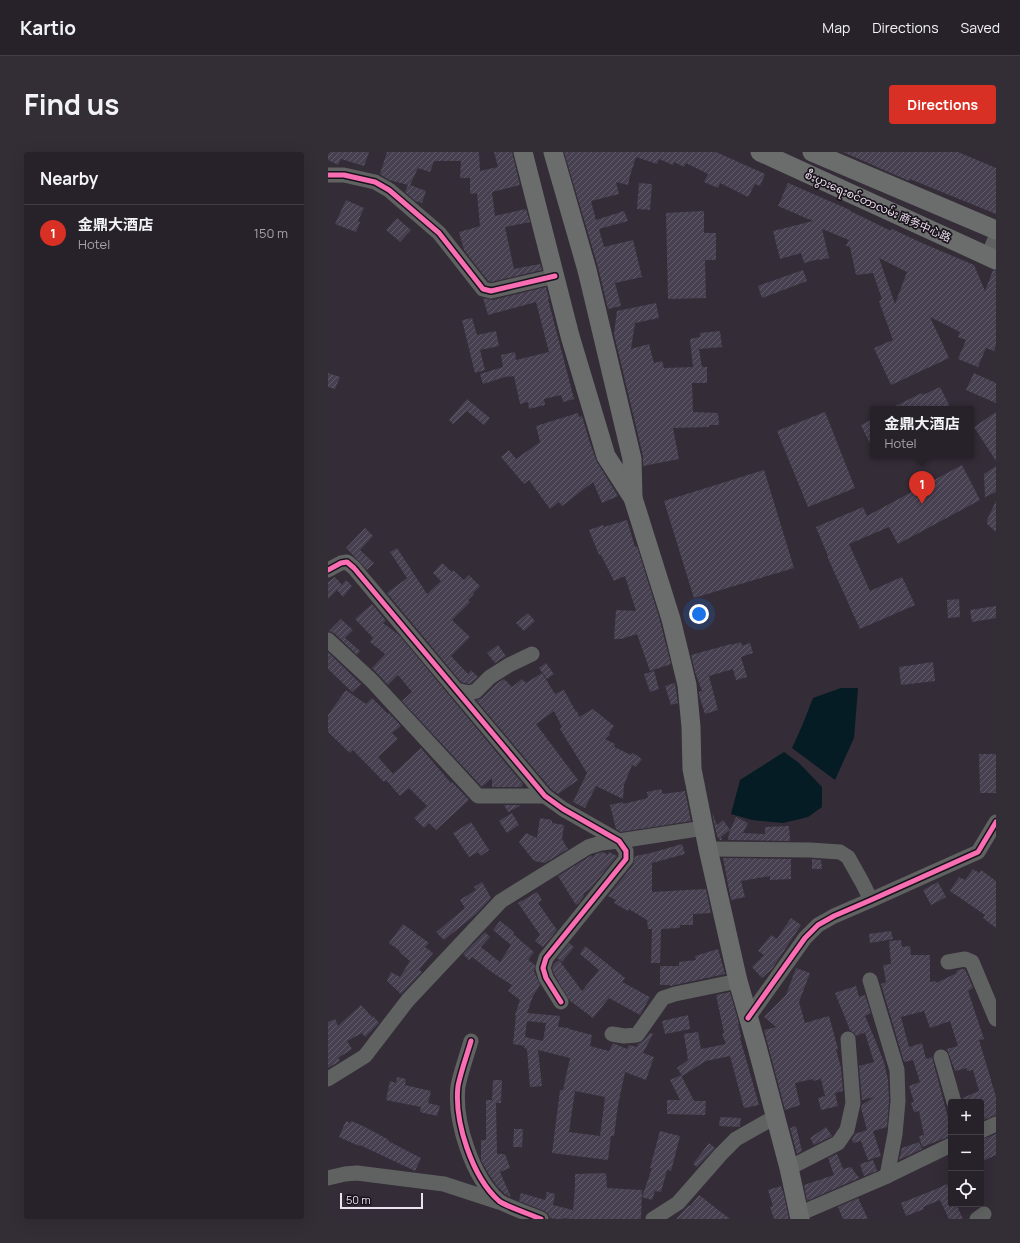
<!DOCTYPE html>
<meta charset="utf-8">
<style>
:root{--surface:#272129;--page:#332e35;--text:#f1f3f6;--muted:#a4a3a8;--line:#433e46;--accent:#d93025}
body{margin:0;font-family:Manrope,"Noto Sans SC","Noto Sans Myanmar",sans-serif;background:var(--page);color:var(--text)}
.controls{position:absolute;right:12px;bottom:12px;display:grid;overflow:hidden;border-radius:4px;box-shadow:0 4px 16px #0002}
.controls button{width:36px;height:36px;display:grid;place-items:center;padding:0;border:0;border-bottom:1px solid var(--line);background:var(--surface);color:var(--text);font:20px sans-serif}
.scale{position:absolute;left:12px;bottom:10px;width:83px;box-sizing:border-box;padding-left:4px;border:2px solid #ece2ef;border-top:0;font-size:11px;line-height:14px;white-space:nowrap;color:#ece2ef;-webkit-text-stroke:3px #1a131c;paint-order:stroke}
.you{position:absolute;left:371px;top:462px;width:14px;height:14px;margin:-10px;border:3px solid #fff;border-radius:50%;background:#1a73e8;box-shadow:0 0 0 6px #1a73e833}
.badge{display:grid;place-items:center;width:26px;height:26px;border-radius:50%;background:var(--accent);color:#fff;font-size:13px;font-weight:700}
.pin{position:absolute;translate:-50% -33px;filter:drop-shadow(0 1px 2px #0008)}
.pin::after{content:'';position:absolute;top:21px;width:14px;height:12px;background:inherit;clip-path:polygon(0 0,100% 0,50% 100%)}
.popup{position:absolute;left:542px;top:254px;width:104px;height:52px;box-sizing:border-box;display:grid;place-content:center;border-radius:4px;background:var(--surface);filter:drop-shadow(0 1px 3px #0005);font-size:13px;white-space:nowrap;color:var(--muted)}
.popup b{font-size:15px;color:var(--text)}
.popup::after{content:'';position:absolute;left:50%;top:100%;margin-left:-8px;border:8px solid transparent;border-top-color:var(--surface)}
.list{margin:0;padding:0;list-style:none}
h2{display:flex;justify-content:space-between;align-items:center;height:52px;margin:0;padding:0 16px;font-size:17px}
h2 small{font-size:13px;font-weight:400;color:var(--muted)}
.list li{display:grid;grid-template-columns:26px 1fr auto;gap:12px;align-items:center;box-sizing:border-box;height:56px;padding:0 16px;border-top:1px solid var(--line)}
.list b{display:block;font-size:15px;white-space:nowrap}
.list p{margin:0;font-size:13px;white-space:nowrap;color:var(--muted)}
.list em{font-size:13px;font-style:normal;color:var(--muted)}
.icon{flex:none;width:22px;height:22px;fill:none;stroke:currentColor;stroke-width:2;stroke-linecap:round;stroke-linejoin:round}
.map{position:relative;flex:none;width:668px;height:1067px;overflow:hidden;border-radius:4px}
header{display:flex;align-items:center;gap:24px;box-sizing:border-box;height:56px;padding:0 20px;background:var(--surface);border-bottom:1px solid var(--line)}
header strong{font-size:19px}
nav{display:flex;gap:22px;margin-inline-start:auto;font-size:14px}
.intro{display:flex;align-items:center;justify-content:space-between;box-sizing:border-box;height:96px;padding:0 24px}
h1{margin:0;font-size:28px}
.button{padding:10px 18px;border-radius:4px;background:var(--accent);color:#fff;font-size:14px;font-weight:700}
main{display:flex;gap:24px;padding:0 24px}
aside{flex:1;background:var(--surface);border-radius:4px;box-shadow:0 4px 16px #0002}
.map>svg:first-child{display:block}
.water{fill:#051c24}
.building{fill:url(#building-hatch);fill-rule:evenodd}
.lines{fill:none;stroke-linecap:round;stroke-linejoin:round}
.minor{stroke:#606262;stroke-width:15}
.major{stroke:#6a6d6c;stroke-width:19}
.cycleway-casing{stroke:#1a131c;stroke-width:8}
.cycleway{stroke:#f96db3;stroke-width:5}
.labels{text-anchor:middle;stroke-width:3.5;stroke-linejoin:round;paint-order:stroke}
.street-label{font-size:11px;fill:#ece2ef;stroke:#1a131c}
</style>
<header>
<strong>Kartio</strong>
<nav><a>Map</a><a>Directions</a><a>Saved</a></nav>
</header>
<div class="intro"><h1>Find us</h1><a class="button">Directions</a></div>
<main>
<aside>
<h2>Nearby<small></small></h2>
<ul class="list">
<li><span class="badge">1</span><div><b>金鼎大酒店</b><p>Hotel</p></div><em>150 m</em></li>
</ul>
</aside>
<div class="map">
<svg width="668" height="1067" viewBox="0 0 668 1067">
<defs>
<pattern id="building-hatch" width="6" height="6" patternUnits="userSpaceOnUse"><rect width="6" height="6" fill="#464050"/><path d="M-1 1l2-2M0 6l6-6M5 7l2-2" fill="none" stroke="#615b6a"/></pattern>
</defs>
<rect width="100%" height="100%" fill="#342c37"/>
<!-- water -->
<g class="water">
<path d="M513,536H530L526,586L507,628L464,596L474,574L485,546Z"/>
<path d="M456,600L471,611L494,635V655L480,665L455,671L424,668L403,662L412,628Z"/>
</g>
<!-- building -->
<g class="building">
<path d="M0,0H41L36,14L13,7L10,13L0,8Z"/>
<path d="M59,0H151L152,19L170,15L166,0H184L192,33L164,40L167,64L198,57L202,70L177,75L186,117L212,112L214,118L163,130L160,129L136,98L131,80L152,74L149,41L142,42V26H132L133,9H106L102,20L90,16L82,33L98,39L94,51L87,49L77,40L80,33L61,28L52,22Z"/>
<path d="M236,0H388L437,22L432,34L427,32L420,45L392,31L390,36L376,30L380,22L358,11L356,15L346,10L345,13L331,7L329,12L308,5L302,24L300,33L288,30L291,42L263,49L268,68L296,59L300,69L271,77L276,95L305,88L314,125L287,131L293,154L280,157L270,115Z"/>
<path d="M515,0H630L668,16V62L582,27L581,29Z"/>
<path d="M311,31L324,32L322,58L309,57Z"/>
<path d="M460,31L522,58V59L563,79L564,77L594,91L646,113L657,139L665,118L668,119V193L666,199L658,196L650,215L630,207L638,188L630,185L632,180L602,165L621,206L563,233L546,196L565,188L551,149L554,147L545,121L528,123L522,95L518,94L521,88L494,77L501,106L491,108V107L476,111L473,101L452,107L445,79L485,69L450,54ZM551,106L579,120L567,152Z"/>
<path d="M18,48L36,56L30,69L32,70L28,80L7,72Z"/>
<path d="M376,59V81H388V108H377L378,146L340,147L338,61Z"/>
<path d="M69,66L83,78L72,90L58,78Z"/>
<path d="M475,118L479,129L434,146L430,134Z"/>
<path d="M218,135L221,147H220L246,247L235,250L233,243L216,247L217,253L201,257L200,250L192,252L186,224L180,225V224L155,232L152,222L175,215L173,203L187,200L188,208L221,200L208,150L160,163L155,146L165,148Z"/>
<path d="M328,151L331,166L307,171L303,197L321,192L326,211L334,209L336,216L365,215L362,187L372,185V181L392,179L394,195L371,197L374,215H379V231H364L365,260L390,261L391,273H381V275L345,276L351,307L315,314V304L286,182L289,159Z"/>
<path d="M144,166L149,183L168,179L171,194L152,198L157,218L147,221L134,168Z"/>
<path d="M0,221L12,225L7,237L0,235Z"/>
<path d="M646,221L668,231V251L638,238Z"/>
<path d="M612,235L623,257H561L594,241L595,243Z"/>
<path d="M139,247L162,266L156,273L139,259L125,272L121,268Z"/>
<path d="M497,260L527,336L480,355L449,279Z"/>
<path d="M668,260V309L646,275Z"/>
<path d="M250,261L251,265L254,264L262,291L269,310L290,344L274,351L265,330L234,354L231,350L222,357L201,328L196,332L173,305L181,298L188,307L212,290L208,274Z"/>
<path d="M545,267V298L533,273Z"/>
<path d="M634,313L652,348L570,392L561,375L521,392L542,439L574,425L587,453L532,477L499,404H500L488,375L535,355L539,364Z"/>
<path d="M668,314V340L657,345L656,322Z"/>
<path d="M436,318L466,416L366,446L336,349Z"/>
<path d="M668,349V380L659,372V368Z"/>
<path d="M299,368L307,395L309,394L331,465L343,512L322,519L309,482L293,487H286L288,458L308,459L297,424L286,429L273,403H271L261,378L275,373L276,375Z"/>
<path d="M37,376L45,384L32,398L46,411L39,418L18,396Z"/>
<path d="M69,396L99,442L113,429L105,421L114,411L124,420L125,418L136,428L141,423L152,434L145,441L146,442L140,448L142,450L124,468L142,485L123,504L140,522L143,518L150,525L143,531L141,532L133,530L59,441L79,426L62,400Z"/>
<path d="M7,425L14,433L18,428L24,434L15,445L9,438L0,447V430Z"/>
<path d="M631,447L632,465L620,466L619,448Z"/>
<path d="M44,452L58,469L55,471L71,483L195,632L193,635H164V626L154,635L74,549L84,540L70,523L60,533L44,516L57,502L42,490L45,486L27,467Z"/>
<path d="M668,454V466L644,470L642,458Z"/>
<path d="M200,461L207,469L196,479L188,471Z"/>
<path d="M13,467L25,478L17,486L32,499L29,503L6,481L1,479Z"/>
<path d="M413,490L414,494L422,491L425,501L413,505L419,525L408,528L405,517L381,524L390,558L377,562L371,543V540L374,539L367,520L363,503L403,492L404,493Z"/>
<path d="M170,493L178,504L167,511L159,501Z"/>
<path d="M0,500L33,532L24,540L0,517Z"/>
<path d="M605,510L607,529L573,533L571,515Z"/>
<path d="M218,511L226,522L219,527L211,516Z"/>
<path d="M326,519L331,537L322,540L316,522Z"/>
<path d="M214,521L227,542L236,538L248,560L249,559L251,565L265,557L286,574L281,581L282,582L277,587L287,592L286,595L303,603L305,601L314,607L308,615L304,613L296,633L295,647L268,634L257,656L245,650L259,621L232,577L234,575L226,559L208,572L250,628L230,642L223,637L148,548L154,546L168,532L176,527L184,535L194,527L198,531Z"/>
<path d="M347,531L350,551L343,553L337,534Z"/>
<path d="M18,538L38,552L44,546L60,562L61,561L73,574L64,581L70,587L50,605L65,622L93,596L123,631L124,630L141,648L108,678L101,671L96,676L86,666L99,654L81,636L72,644L58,628L56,630L25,598L22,601L0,580V563Z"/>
<path d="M651,602H668V641H652Z"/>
<path d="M333,637L335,642L357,639L363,669L293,680L288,677L282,653L295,650V652L320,646L319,640Z"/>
<path d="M176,653H191L192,654L180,660Z"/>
<path d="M184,661L191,673L179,681L171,669Z"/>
<path d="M384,661L389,673L395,668L402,678L393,685L394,688H392L389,684Z"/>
<path d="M408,665L420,671L415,681L437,682V675L461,674L462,689L400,688L401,681Z"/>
<path d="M212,666L224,668V671L236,673L234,687L240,697L217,711L206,709L191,690L198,681L209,686Z"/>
<path d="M143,670L161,698L153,704L150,700L141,705L125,681Z"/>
<path d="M354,692L357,702L324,711V740L378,737L383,761L365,762V773H352V776L333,777L332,811H323L324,777H320L319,768L301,757L300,759L286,751L288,748L280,744L305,713L307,704L323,701Z"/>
<path d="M275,700L280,703L281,700L289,704L262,737L255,742L256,744L251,751L248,753L230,724L264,703L265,706L267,702Z"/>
<path d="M395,706L463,707V727L442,728V724L413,729L417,745L403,748Z"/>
<path d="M484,707L493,708L494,717H484Z"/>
<path d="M645,717L651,721L653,718L668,729V776L655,766L657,763L622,739L631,725L637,728Z"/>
<path d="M154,730L163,746L148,762L116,788L108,780L137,756L132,748L148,738L146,735Z"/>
<path d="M610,730L618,745L603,753L595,738Z"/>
<path d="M209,740L214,748L210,751L229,778L215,795L207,789L212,783L190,751Z"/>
<path d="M463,766L473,773L444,817L434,826L424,815L436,803L430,799L443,783L449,787Z"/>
<path d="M172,769L186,780L185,782L206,800L200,808L207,813L206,819L212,833L205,844L199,861L232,864L230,875L241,876V877L264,883L262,894L281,899L285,891L299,897L301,893L309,895L310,892L316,888L322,881L325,882L315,901L326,905L318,928L297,920L290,953L286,984H283L280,1008L224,1001L232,938H235L242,906L210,898L214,934L202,935L199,897L196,896L197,894L185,892L188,864L187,863L192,848L180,839L184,833L165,821L144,805L141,808L135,802L157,780L162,785L153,795L172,810L183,793L165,778ZM199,869L218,871L215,889L197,885ZM247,939L277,945L272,984L241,980Z"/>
<path d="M75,772L101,791L97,795L105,801L91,818L94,820L73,842L59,829L63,820L72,825L82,809L71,800L72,799L61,791Z"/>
<path d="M563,779L565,787L542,791L541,782Z"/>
<path d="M573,788L574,795L582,794L583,803H602V830L608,829V831L629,821L628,819L633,817H637L645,836L640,839L656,887L651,888L668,945V963L653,969V950H635L634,946L651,939L645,918L639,919V916L627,919L619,897L630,894L622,869L602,876L596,859L573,865L581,895L594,891L598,907L604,905L623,977V984L594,995L591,984L596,983L591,959L586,960L583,951L586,950L581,934L592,930L585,908L576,910L553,832L558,830L555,813L563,812L561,789Z"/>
<path d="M241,791L246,795L234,810L229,806Z"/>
<path d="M257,794L297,826L294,830L322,845L312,863L281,846L265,866L241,848L226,822L224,816L226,812L231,808L254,839L271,818L252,802Z"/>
<path d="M390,797L397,822L342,834V833H332V814H351V810L368,808L367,804Z"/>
<path d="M468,816L482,821L471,850L477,871L501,864L510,897H508L513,916L515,939L507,941L510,954L493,958L490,946L497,944L493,927L485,929V927L467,931L472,953L457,958L436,878L448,875L436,865L458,843Z"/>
<path d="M528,834L531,845L537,843L543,861L537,864L543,878L528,884L527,882L522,878L507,841Z"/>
<path d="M402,840L410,868L411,872H410L413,885L412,886L431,953L416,956L402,904L378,909L354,924L349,916L360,908L356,882L370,880L373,897L398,892L394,882L396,881L388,843Z"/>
<path d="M33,853L44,865L45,864L51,871L37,885L34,881L19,889L24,897L10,906L12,909L0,916V870L7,867L10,874Z"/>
<path d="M360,863L362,877L337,882L334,869Z"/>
<path d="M543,878L556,910L560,928L561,949L559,975L545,979L553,1004L540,1008L533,989L525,991L524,987L527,982L539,978L533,956L534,953L546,945L534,948L531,914L546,910L537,881Z"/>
<path d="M353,923L366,949H378L377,963L339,962V948H352L342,928Z"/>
<path d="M69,925L78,927L77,933L103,939L100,951L112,954L109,964L92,960L93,955L58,948L62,929L68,931Z"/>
<path d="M165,928H174L173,951H168L169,1002H177L182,1016L172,1020L183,1045L177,1042L168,1033L160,1021L153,1008V988H158V948H164Z"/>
<path d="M392,965L413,966L412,974L411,975L391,974Z"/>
<path d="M18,969L22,971L23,969L35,974L61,988L60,989L93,1006L87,1019L32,993L31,994L11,985Z"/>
<path d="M468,974L474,999L469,1002L462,976Z"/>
<path d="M498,975L504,984L486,993L482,986Z"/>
<path d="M186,977H195L194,995H185Z"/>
<path d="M332,979L352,984L343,1019L339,1018L333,1040L327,1039L324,1048L314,1045L324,1016H322Z"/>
<path d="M668,982V1003L653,1010V988Z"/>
<path d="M591,990L594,997L571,1008L574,996Z"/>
<path d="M381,991L387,996L369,1015L365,1012Z"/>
<path d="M509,1002L515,1017L523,1015L531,1026L479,1049L476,1033L506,1023L500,1006Z"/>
<path d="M545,1008L549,1019L536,1024L532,1012Z"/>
<path d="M278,1021L279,1036L314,1038L313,1067H244L235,1066V1067H228L222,1066L220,1062L216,1059L191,1049L193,1041L217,1048L219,1040L227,1042L225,1053L245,1058L247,1035V1022Z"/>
<path d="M619,1032L623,1041V1052H628L635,1067H621L612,1048L595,1055L596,1057L578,1064L573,1051L606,1038Z"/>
<path d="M453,1034L456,1043L461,1067H446L442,1055L445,1054L440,1038Z"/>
<path d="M371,1043L402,1067H348L361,1053L362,1054Z"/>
<path d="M530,1046L540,1067H515L510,1055Z"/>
</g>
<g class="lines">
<!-- minor -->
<g class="minor">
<path d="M0,23H16L47,30L61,38L111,81L155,137L163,139L227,124"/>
<path d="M660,104L668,85"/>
<path d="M0,418L13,411L19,410L26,416L217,644L235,657L291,689L298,699V707L218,806L215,816L218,826L233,850"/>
<path d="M0,488L43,528L150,644H217"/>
<path d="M128,538L141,541L148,539L162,525L181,513L204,502"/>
<path d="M380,697L482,698L512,700L520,705L534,730L543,748"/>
<path d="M620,810L637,807L644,810L668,867"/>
<path d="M542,828L569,918L570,949L567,982L559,1024"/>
<path d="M420,866L477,786L490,773L506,764L543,748L650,700L668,670"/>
<path d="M284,882L296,884L309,883L335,846L347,842L410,829"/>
<path d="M143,889C139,903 133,919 130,934C126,969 144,1025 171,1049C177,1054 204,1063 213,1067"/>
<path d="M613,905L626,950"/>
<path d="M0,927L37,904L80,848L173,749L260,695L273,691L291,689L376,676"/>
<path d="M653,979L668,972"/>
<path d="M461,1016L510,991L519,978L525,951L520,887"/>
<path d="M0,1026L17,1022L29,1021L116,1032L171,1050"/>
<path d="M471,1062L559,1024L623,993"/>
<path d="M325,1067L350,1051L393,1002L408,987L447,965"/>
<path d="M649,1067L656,1062"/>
</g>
<!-- major -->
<g class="major">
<path d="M195,0L242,184L278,304L305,346L343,467L359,533L363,575L364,617L380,697L410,829L429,895L461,1016L472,1067"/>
<path d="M225,0L259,118L304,307L305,346"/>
<path d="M432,0L668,108"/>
<path d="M484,0L668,78"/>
</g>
<!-- cycleway casing -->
<g class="cycleway-casing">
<g id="cycleway">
<path d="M0,23H16L47,30L61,38L111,81L155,137L163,139L227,124"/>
<path d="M0,418L13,411L19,410L26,416L217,644L235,657L291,689L298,699V707L218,806L215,816L218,826L233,850"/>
<path d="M420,866L477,786L490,773L506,764L543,748L650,700L668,670"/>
<path d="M143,889C139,903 133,919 130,934C126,969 144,1025 171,1049C177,1054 204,1063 213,1067"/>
</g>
</g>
<!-- cycleway -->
<use href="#cycleway" class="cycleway"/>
</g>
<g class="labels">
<!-- street labels -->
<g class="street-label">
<text transform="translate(550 54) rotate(24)" y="4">စီးပွားရေးစင်တာလမ်း 商务中心路</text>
</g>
</g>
</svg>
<div class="controls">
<button>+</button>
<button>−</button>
<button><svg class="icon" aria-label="locate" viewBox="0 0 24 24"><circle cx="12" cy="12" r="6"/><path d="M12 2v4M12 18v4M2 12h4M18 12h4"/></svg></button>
</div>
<div class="scale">50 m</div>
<div class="you"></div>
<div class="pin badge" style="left:594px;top:352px">1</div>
<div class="popup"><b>金鼎大酒店</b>Hotel</div>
</div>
</main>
